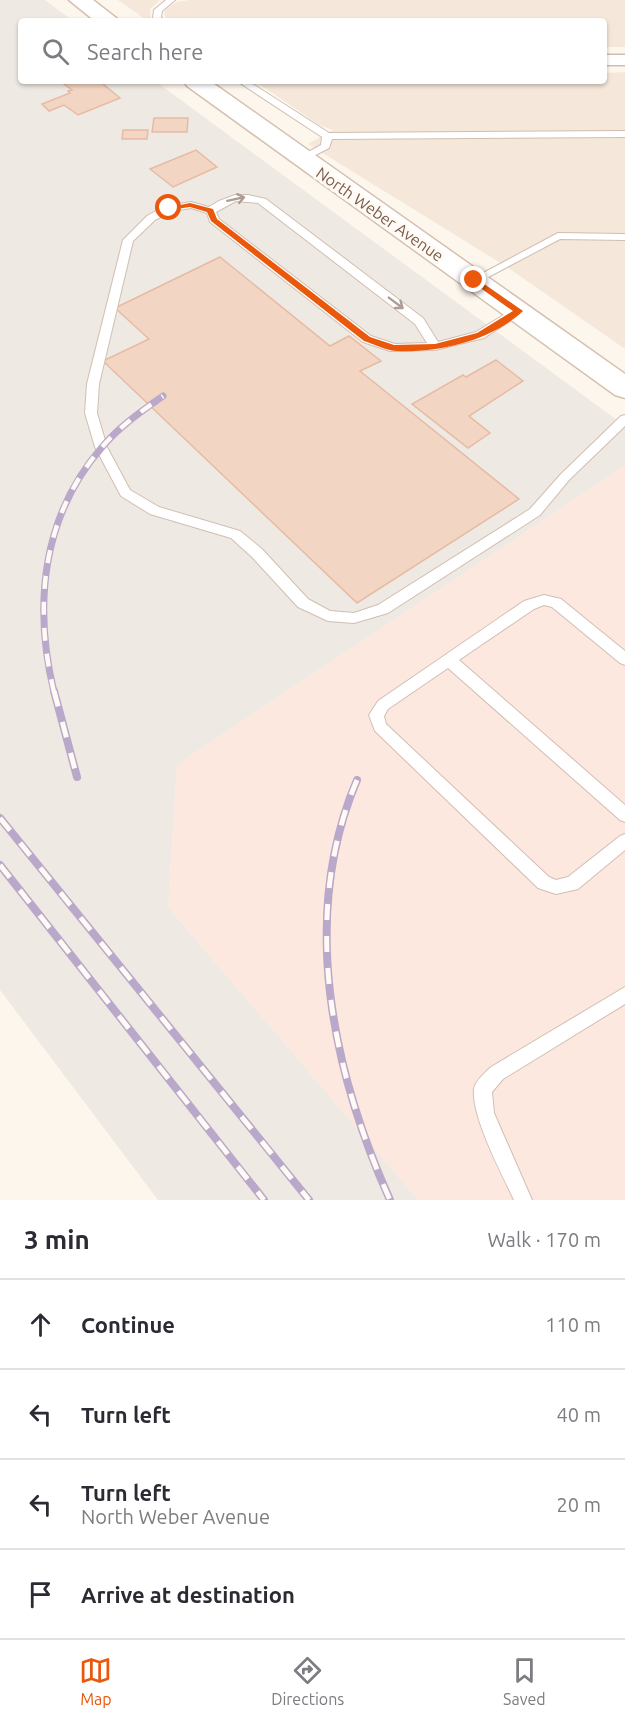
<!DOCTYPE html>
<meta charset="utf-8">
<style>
:root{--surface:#fff;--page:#f2f2f3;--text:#2b2b33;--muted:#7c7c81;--line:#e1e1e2;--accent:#ea580c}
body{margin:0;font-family:Ubuntu,sans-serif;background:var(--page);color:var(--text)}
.stop{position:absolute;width:18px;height:18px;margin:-14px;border:4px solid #ea580c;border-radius:50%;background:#fff}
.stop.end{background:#ea580c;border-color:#fff;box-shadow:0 2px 6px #0008}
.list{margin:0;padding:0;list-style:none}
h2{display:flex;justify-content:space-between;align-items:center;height:78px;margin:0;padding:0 24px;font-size:26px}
h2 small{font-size:20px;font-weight:400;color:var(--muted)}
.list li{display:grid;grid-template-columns:39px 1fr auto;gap:18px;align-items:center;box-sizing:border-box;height:90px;padding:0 24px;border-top:2px solid var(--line)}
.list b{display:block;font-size:22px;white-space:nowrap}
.list p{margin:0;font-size:20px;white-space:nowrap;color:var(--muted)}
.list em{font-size:20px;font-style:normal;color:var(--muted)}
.icon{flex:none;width:33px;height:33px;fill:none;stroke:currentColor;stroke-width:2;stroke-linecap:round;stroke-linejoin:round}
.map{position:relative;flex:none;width:625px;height:1200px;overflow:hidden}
.search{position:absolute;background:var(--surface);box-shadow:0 2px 4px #0004;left:18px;right:18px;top:18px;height:66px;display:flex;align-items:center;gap:15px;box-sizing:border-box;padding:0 21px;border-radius:6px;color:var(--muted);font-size:22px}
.sheet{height:438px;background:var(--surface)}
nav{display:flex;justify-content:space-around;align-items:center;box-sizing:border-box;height:84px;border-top:2px solid var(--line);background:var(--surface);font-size:16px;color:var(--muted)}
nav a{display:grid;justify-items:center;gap:3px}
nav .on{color:var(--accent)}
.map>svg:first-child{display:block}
.residential{fill:#f5e8da}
.commercial{fill:#fde8e0}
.industrial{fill:#efe9e4}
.building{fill:#f3d5c3;stroke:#e6bba3;stroke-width:1.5}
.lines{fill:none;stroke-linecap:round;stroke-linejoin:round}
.service-casing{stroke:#d1beb0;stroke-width:2}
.minor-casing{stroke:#d1beb0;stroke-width:3}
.secondary-casing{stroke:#d6c0b0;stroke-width:3}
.service{fill:#fff;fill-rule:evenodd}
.minor{fill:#fff;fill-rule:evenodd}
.secondary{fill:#fff;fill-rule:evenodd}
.rail-far1-casing{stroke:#b9a8c9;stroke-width:7}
.rail-casing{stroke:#b9a8c9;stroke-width:8}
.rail-far1{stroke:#fffaf3;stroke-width:4.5;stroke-dasharray:13;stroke-linecap:butt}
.rail{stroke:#fffaf3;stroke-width:5;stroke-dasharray:16;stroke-linecap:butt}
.oneway{stroke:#af9d94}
.route{fill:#ea580c}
.labels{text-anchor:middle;stroke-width:6;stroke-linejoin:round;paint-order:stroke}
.far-street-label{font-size:16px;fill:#7a5c4d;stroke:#fffaf3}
</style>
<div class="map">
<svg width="625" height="1200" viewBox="0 0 625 1200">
<rect width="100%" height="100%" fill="#fdf6ec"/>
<!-- residential -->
<g class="residential">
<path d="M118,0H160L150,9L151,21H148Z"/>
<path d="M189,0H625V47H604V21H168L164,13L166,9L177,2Z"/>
<path d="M625,72V349L507,267L308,144L333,130L319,125L255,81H604V73Z"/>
</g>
<!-- commercial -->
<path class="commercial" d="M625,466V1200H418L168,907L177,765Z"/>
<!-- industrial -->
<path class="industrial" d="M0,0H45L73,21H21V81H155L625,426V466L177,765L168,907L418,1200H158L0,990Z"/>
<!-- building -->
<g class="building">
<path d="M60,81H111L103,84L120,98L78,115L64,105L49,111L42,104L70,93L68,91L72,90Z"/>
<path d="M154,118H188L187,132H152Z"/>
<path d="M123,130H148L147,139H122Z"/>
<path d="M196,150L217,167L173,187L150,169Z"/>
<path d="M220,257L330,346L349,336L381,361L360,371L519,499L357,603L103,361L149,339L115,308Z"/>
<path d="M496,360L523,381L469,416L490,433L468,448L412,404L463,375L466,377Z"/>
</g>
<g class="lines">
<!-- service casing -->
<g class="service-casing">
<g id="service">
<path d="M166,0H175L162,11L161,17L165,21H156L153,18L154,10Z"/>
<path d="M237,81H248L329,133L625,131V137L332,139L329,148L302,162L297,159L299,157L321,145L322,137Z"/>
<path d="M235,195H248L266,199L423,318L438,342L476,332L515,308L519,307L525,311L484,338L435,350L390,351L363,342L210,222L207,213L191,208L172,211L155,220L133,241L99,384L97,413L107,447L130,490L159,507L240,531L262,549L308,599L330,611L354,613L378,605L530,509L561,474L621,416L625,415V426L569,480L540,515L388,613L354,623L328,621L298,607L252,557L231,538L150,514L121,496L95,447L85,413L87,384L123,240L147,216L165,206L191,202L209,207L219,201ZM236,201L258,203L415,324L427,343L395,344L371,336L219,219L216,212Z"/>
<path d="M558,233L625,234V240L560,239L479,282H471L470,280Z"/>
<path d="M544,595L561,599L625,651V665L620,663L552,607L544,605L534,609L459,660L625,805V822L620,820L448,668L388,709L384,716L386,724L549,877L556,880L568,877L620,836L625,834V850L578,889L556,894L538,888L375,731L369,715L378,701L524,601Z"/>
<path d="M625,987V1004L503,1079L492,1092L494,1113L532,1200H514C502,1174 471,1116 474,1089C475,1081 485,1073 491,1067Z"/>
</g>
</g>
<!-- minor casing -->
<g class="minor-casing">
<rect id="minor" x="604" y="55" width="21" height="10"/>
</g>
<!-- secondary casing -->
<g class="secondary-casing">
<g id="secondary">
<path d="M69,0H93L120,21H95Z"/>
<path d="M184,81H210L625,374V398L615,395L187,86Z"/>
</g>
</g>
<!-- service -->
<use href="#service" class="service"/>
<!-- minor -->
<use href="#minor" class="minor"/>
<!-- secondary -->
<use href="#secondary" class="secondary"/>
<!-- rail-far1 casing -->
<g class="rail-far1-casing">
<path id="rail-far1" d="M54,692C33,605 42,515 103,446C120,426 142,411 163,396"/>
</g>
<!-- rail casing -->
<g class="rail-casing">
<g id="rail">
<path d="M54,691L77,777"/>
<path d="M357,780C299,916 332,1070 390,1200"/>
<path d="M0,818L309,1200"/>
<path d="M0,865L264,1200"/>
</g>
</g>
<!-- rail-far1 -->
<use href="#rail-far1" class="rail-far1"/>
<!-- rail -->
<use href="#rail" class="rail"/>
</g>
<!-- one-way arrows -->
<defs><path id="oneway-shaft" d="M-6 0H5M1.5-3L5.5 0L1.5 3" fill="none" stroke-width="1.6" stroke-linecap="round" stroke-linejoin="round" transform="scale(1.5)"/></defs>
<g class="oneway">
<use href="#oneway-shaft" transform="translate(236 199) rotate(-12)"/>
<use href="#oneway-shaft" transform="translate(396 303) rotate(37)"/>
</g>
<!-- route -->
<path class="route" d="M190,203L213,209L217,219L370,337L394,345L435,344L477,333L513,311L472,282V279H477L523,311C491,341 438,353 396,351C385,350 374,344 364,341L211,221L207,212L190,207L169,210L165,208Z"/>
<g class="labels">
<!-- far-street labels -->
<g class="far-street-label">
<text transform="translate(380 214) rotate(35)" y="6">North Weber Avenue</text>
</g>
</g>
</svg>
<div class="stop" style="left:169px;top:208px"></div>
<div class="stop end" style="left:474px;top:280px"></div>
<div class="search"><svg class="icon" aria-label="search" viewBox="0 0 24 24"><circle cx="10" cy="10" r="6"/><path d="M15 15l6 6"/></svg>Search here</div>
</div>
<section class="sheet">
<h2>3 min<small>Walk · 170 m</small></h2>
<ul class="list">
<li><svg class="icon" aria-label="ahead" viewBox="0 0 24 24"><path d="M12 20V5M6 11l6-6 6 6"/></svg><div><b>Continue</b></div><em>110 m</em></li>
<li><svg class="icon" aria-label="left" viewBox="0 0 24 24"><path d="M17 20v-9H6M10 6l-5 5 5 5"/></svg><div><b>Turn left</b></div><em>40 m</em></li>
<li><svg class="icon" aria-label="left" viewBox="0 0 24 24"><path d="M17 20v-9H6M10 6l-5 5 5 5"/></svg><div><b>Turn left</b><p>North Weber Avenue</p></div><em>20 m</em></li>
<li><svg class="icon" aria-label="arrive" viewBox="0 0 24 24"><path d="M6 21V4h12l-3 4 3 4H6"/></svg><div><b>Arrive at destination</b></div></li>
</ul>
</section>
<nav>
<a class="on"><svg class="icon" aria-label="map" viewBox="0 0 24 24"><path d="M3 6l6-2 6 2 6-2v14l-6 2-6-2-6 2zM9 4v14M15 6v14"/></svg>Map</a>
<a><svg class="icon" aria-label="directions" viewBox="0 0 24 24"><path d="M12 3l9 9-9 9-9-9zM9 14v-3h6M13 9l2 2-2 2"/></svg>Directions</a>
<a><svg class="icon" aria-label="saved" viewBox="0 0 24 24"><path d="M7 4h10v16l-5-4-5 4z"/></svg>Saved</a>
</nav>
